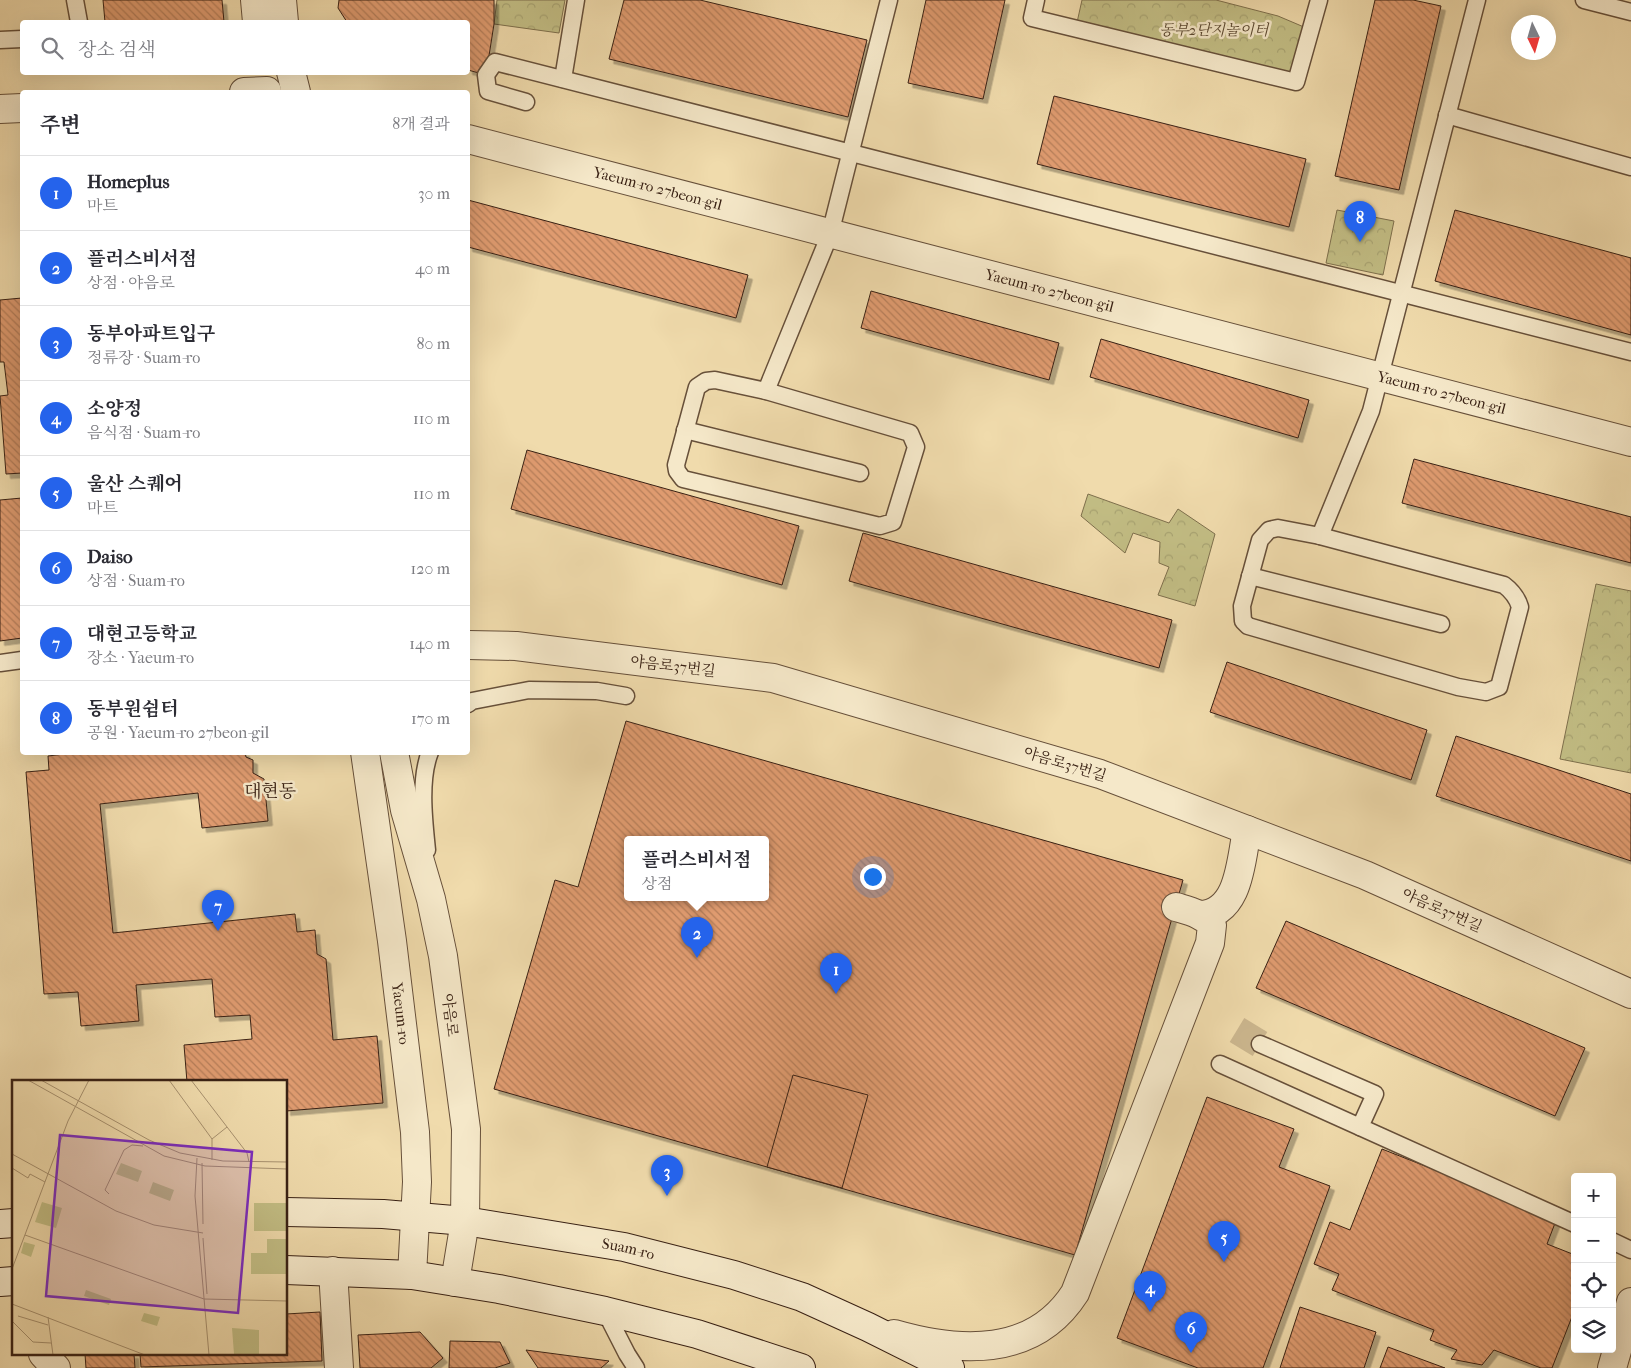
<!DOCTYPE html>
<html lang="ko">
<meta charset="utf-8">
<style>
:root{--surface:#fff;--page:#f7f7f7;--text:#2b2b33;--muted:#7c7c81;--line:#e1e1e2;--accent:#2563eb}
body{margin:0;font-family:"IM FELL French Canon","Noto Serif KR",serif;background:var(--page);color:var(--text)}
.controls{position:absolute;right:15px;bottom:15px;display:grid;overflow:hidden;border-radius:5px;box-shadow:0 5px 20px #0002}
.controls button{width:45px;height:45px;display:grid;place-items:center;padding:0;border:0;border-bottom:1px solid var(--line);background:var(--surface);color:var(--text);font:25px sans-serif}
.compass{position:absolute;left:1511px;top:15px;width:45px;height:45px;border-radius:50%;background:var(--surface);box-shadow:0 5px 20px #0002;rotate:175deg}
.you{position:absolute;left:872px;top:876px;width:18px;height:18px;margin:-12px;border:4px solid #fff;border-radius:50%;background:#1a73e8;box-shadow:0 0 0 8px #1a73e833}
.badge{display:grid;place-items:center;width:32px;height:32px;border-radius:50%;background:var(--accent);color:#fff;font-size:16px;font-weight:700}
.pin{position:absolute;translate:-50% -41px;filter:drop-shadow(0 1px 2px #0008)}
.pin::after{content:'';position:absolute;top:26px;width:18px;height:15px;background:inherit;clip-path:polygon(0 0,100% 0,50% 100%)}
.popup{position:absolute;left:624px;top:836px;width:145px;height:65px;box-sizing:border-box;display:grid;place-content:center;border-radius:5px;background:var(--surface);filter:drop-shadow(0 1px 4px #0005);font-size:16px;white-space:nowrap;color:var(--muted)}
.popup b{font-size:19px;color:var(--text)}
.popup::after{content:'';position:absolute;left:50%;top:100%;margin-left:-10px;border:10px solid transparent;border-top-color:var(--surface)}
.list{margin:0;padding:0;list-style:none}
h2{display:flex;justify-content:space-between;align-items:center;height:65px;margin:0;padding:0 20px;font-size:21px}
h2 small{font-size:16px;font-weight:400;color:var(--muted)}
.list li{display:grid;grid-template-columns:32px 1fr auto;gap:15px;align-items:center;box-sizing:border-box;height:75px;padding:0 20px;border-top:1px solid var(--line)}
.list b{display:block;font-size:19px;white-space:nowrap}
.list p{margin:0;font-size:16px;white-space:nowrap;color:var(--muted)}
.list em{font-size:16px;font-style:normal;color:var(--muted)}
.icon{flex:none;width:28px;height:28px;fill:none;stroke:currentColor;stroke-width:2;stroke-linecap:round;stroke-linejoin:round}
.map{position:relative;flex:none;width:1631px;height:1368px;overflow:hidden}
.search{position:absolute;background:var(--surface);box-shadow:0 5px 20px #0002;left:20px;top:20px;width:450px;height:55px;display:flex;align-items:center;gap:12px;box-sizing:border-box;padding:0 18px;border-radius:5px;color:var(--muted);font-size:19px}
.panel{position:absolute;background:var(--surface);box-shadow:0 5px 20px #0002;left:20px;top:90px;width:450px;height:665px;border-radius:5px}
.map>svg:first-child{display:block}
.park{fill:url(#park-crowns);stroke:#7e6f4c}
.building{fill:url(#building-back-hatch);stroke:#392114;fill-rule:evenodd;filter:url(#shadow)}
.lines{fill:none;stroke-linecap:round;stroke-linejoin:round}
.minor-tunnel{stroke:#cbb68e;stroke-width:28;stroke-dasharray:28 14;stroke-linecap:butt}
.service-casing{stroke:#67503a;stroke-width:19}
.minor-casing{stroke:#67503a;stroke-width:30}
.tertiary-casing{stroke:#67503a;stroke-width:30}
.secondary-casing{stroke:#392114;stroke-width:30}
.service{stroke:#f5e8c9;stroke-width:16}
.minor{stroke:#f5e8c9;stroke-width:28}
.tertiary{stroke:#f5e8c9;stroke-width:28}
.secondary{stroke:#f5e8c9;stroke-width:28}
.labels{text-anchor:middle;stroke-width:5;stroke-linejoin:round;paint-order:stroke}
.park-label{font-size:15px;font-style:italic;fill:#5b4830;stroke:#f5e8c9}
.street-label{font-size:15px;fill:#392114;stroke:#f5e8c9}
.quarter-label{font-size:18px;fill:#392114;stroke:#f5e8c9}
.inset-road{fill:none;stroke:#a7916f;stroke-width:1}
.view{fill:#7b2cbf;fill-opacity:0.15;stroke:#7b2cbf;stroke-width:2.5}
.inset-edge{fill:none;stroke:#392114;stroke-width:2.5}
</style>
<div class="map">
<svg width="1631" height="1368" viewBox="0 0 1631 1368">
<defs>
<pattern id="park-crowns" width="20" height="18" patternUnits="userSpaceOnUse" patternTransform="scale(1.25)"><rect width="20" height="18" fill="#c2bd84"/><path d="M2 6a3 3 0 1 1 6 0M12 15a3 3 0 1 1 6 0" fill="none" stroke="#a7a271"/></pattern>
<pattern id="building-back-hatch" width="6" height="6" patternUnits="userSpaceOnUse" patternTransform="scale(1.25)"><rect width="6" height="6" fill="#df9b6f"/><path d="M-1 5l2 2M0 0l6 6M5-1l2 2" fill="none" stroke="#b67e5a"/></pattern>
<filter id="shadow"><feDropShadow dx="4.5" dy="4.5" stdDeviation="0" flood-color="#0004"/></filter>
</defs>
<rect width="100%" height="100%" fill="#f0dbac"/>
<filter id="stains"><feTurbulence type="fractalNoise" baseFrequency=".004" numOctaves="4"/><feColorMatrix values="0 0 0 0 .2 0 0 0 0 .09 0 0 0 0 .02 0 0 0 .5 -.17"/></filter>
<radialGradient id="worn" r=".72"><stop offset=".6" stop-color="#630" stop-opacity="0"/><stop offset="1" stop-color="#630" stop-opacity=".3"/></radialGradient>
<!-- park -->
<g class="park">
<path d="M497,0H565L559,33L494,24Z"/>
<path d="M1082,0H1216L1278,16L1311,30L1296,81L1076,27Z"/>
<path d="M1337,210L1394,221L1383,275L1326,263Z"/>
<path d="M1088,494L1169,523L1178,509L1215,534L1195,606L1158,595L1169,567L1159,563L1160,542L1133,533L1125,553L1081,516Z"/>
<path d="M1596,584L1631,591V773L1560,759Z"/>
</g>
<!-- building -->
<g class="building">
<path d="M103,0H222L224,22H105Z"/>
<path d="M339,0H494V24L486,75L468,70V22H347L338,8Z"/>
<path d="M624,0H700L867,40L848,117L609,59Z"/>
<path d="M926,0H1005L983,99L908,83Z"/>
<path d="M1375,0H1413L1441,6L1399,190L1335,176Z"/>
<path d="M1054,96L1306,159L1289,227L1037,164Z"/>
<path d="M468,200L748,275L736,318L468,247Z"/>
<path d="M1455,210L1631,258V335L1435,281Z"/>
<path d="M871,291L1059,343L1049,380L861,328Z"/>
<path d="M22,298V473L6,474L0,396L8,395L4,362H0V300Z"/>
<path d="M1101,339L1309,400L1298,438L1090,377Z"/>
<path d="M527,450L799,526L782,585L511,509Z"/>
<path d="M1414,459L1631,517V563L1402,503Z"/>
<path d="M22,498V638L0,641V500Z"/>
<path d="M863,533L1172,620L1159,668L849,581Z"/>
<path d="M1227,662L1427,730L1411,780L1210,712Z"/>
<path d="M626,721L1183,880L1075,1255L494,1089L555,880L578,887ZM628,839H766V897H628Z"/>
<path d="M1456,736L1631,794V861L1436,796Z"/>
<path d="M63,752H245L246,757L253,760V773L264,779L268,821L202,828L198,793L100,804L113,933L295,914L297,932L315,930L317,954L326,959L333,1040L377,1036L383,1103L286,1111V1082H187L184,1045L252,1039L250,1015L215,1017L212,979L136,985L139,1021L81,1026L78,992L44,994L26,772L49,770L48,756L64,754Z"/>
<path d="M1286,921L1585,1048L1555,1116L1256,988Z"/>
<path d="M793,1075L868,1095L842,1188L767,1167Z"/>
<path d="M1207,1097L1294,1129L1279,1167L1330,1186L1263,1368H1198L1117,1338Z"/>
<path d="M1382,1149L1557,1218L1547,1244L1575,1255V1309L1552,1368H1541L1494,1350L1482,1365L1451,1359L1457,1350L1430,1340L1434,1330L1332,1290L1339,1274L1314,1264L1330,1222L1350,1230Z"/>
<path d="M1300,1307L1376,1332L1364,1368H1280Z"/>
<path d="M320,1312L322,1361L141,1367L140,1354H286V1314Z"/>
<path d="M420,1332L443,1358L431,1368H360L358,1335Z"/>
<path d="M450,1341L500,1342L510,1363L495,1368H449Z"/>
<path d="M1388,1347L1445,1368H1380Z"/>
<path d="M526,1350L609,1361L601,1368H538Z"/>
<path d="M85,1354H134L135,1368H86Z"/>
</g>
<g class="lines">
<!-- minor-tunnel -->
<path class="minor-tunnel" d="M1237,1030L1260,1044"/>
<!-- service casing -->
<g class="service-casing">
<g id="service">
<path d="M75,0L79,22"/>
<path d="M1036,0L1032,18L1296,82L1319,0"/>
<path d="M1584,0L1631,12"/>
<path d="M0,40L22,39"/>
<path d="M563,79L576,0"/>
<path d="M526,102L488,91L486,75L495,62L1631,352"/>
<path d="M1447,115L1631,167"/>
<path d="M715,380L766,391L910,433L916,447L893,522L880,526L683,479L677,471L676,465L697,387L706,381Z"/>
<path d="M766,391L830,234L889,0"/>
<path d="M685,430L860,473"/>
<path d="M1278,528L1320,536L1504,585C1512,591 1517,597 1520,607L1499,687L1486,692L1458,687L1248,626L1243,621L1242,606L1260,540L1269,530Z"/>
<path d="M1320,536L1371,411L1477,0"/>
<path d="M1250,576L1441,624"/>
<path d="M0,663L22,660"/>
<path d="M468,704L472,701L529,690L597,691L626,696"/>
<path d="M427,850C424,821 419,780 430,752"/>
<path d="M1260,1044L1375,1094L1360,1127L1575,1224"/>
<path d="M1220,1064L1360,1127"/>
<path d="M1612,1241L1631,1250"/>
<path d="M605,1311L627,1354L636,1368"/>
</g>
</g>
<!-- minor casing -->
<g class="minor-casing">
<g id="minor">
<path id="s1" d="M468,139L1631,442"/>
<path d="M468,645L516,646L773,678L1100,774L1365,875L1631,994"/>
<path d="M1200,915C1240,914 1241,859 1247,830"/>
<path d="M333,1271L339,1368"/>
<path d="M894,1334C960,1353 1034,1357 1075,1293L1210,943L1212,925C1203,914 1189,911 1176,907"/>
<path d="M43,1354L56,1368"/>
</g>
</g>
<!-- tertiary casing -->
<g class="tertiary-casing">
<g id="tertiary">
<path d="M255,0L257,22"/>
<path d="M282,0L284,22"/>
<path d="M291,72L296,92"/>
<path d="M244,92L267,91"/>
<path d="M0,109L22,108"/>
<path id="s2" d="M365,752L392,941L415,1132L417,1182L412,1275"/>
<path d="M394,752L405,810L431,899L443,956L466,1129L465,1221L455,1282"/>
<path d="M1612,1368L1631,1302"/>
</g>
</g>
<!-- secondary casing -->
<g class="secondary-casing">
<g id="secondary">
<path id="s3" d="M286,1212L383,1214L465,1221L624,1247L734,1275L802,1297L868,1327L950,1368"/>
<path d="M0,1224L14,1223"/>
<path d="M286,1270L412,1275L499,1289L605,1311L697,1334L801,1368"/>
<path d="M0,1282L14,1281"/>
</g>
</g>
<!-- service -->
<use href="#service" class="service"/>
<!-- minor -->
<use href="#minor" class="minor"/>
<!-- tertiary -->
<use href="#tertiary" class="tertiary"/>
<!-- secondary -->
<use href="#secondary" class="secondary"/>
</g>
<g class="labels">
<!-- park labels -->
<g class="park-label">
<text x="1214" y="35">동부2단지놀이터</text>
</g>
<!-- street labels -->
<g class="street-label">
<text dy="5" stroke="none"><textPath href="#s1" startOffset="196">Yaeum-ro 27beon-gil</textPath></text>
<text dy="5" stroke="none"><textPath href="#s1" startOffset="601">Yaeum-ro 27beon-gil</textPath></text>
<text dy="5" stroke="none"><textPath href="#s1" startOffset="1006">Yaeum-ro 27beon-gil</textPath></text>
<text transform="translate(673 666) rotate(7)" y="5">야음로37번길</text>
<text transform="translate(1065 764) rotate(17)" y="5">야음로37번길</text>
<text transform="translate(1442 910) rotate(24)" y="5">야음로37번길</text>
<text dy="5" stroke="none"><textPath href="#s2" startOffset="264">Yaeum-ro</textPath></text>
<text transform="translate(450 1015) rotate(83)" y="5">야음로</text>
<text dy="5" stroke="none"><textPath href="#s3" startOffset="345">Suam-ro</textPath></text>
</g>
<!-- quarter labels -->
<g class="quarter-label">
<text x="270" y="797">대현동</text>
</g>
</g>
<!-- overview -->
<g transform="translate(12 1080)">
<rect width="275" height="275" fill="#f0dbac"/>
<path d="M30,122L50,128L44,148L23,142ZM74,210L99,219L97,225L72,216ZM132,233L148,237L145,246L129,241ZM220,248L247,250V274H222Z" fill="#c2bd84"/>
<path d="M109,83L130,91L126,102L104,94ZM141,102L162,110L158,121L137,113ZM242,123H275V151H242ZM27 134a7 7 0 1 1 14 0a7 7 0 1 1-14 0ZM255,159H275V194H239V173H255ZM12,162L23,165L19,177L9,173Z" fill="#c2bd84"/>
<path class="inset-road" d="M16,0L152,76L193,86L275,89M29,0L137,60L168,73L211,81L275,82M157,0L200,59V80M179,0L235,73L237,82M200,59L215,47M0,74L104,131L142,145L191,153M185,78L183,116L197,275M190,83L191,144M0,88L16,98L18,94L33,102M97,114L93,110L112,70L120,65L131,66M13,155L192,219L275,221M191,158L195,214M0,189L56,41L77,0M0,224L133,275M6,236L36,245M36,237L41,275M0,241L21,262L39,263"/>
<path class="view" d="M48,55L240,72L226,233L34,216Z"/>
<rect width="275" height="275" class="inset-edge"/>
</g>
<rect width="100%" height="100%" filter="url(#stains)"/>
<rect width="100%" height="100%" fill="url(#worn)"/>
</svg>
<div class="controls">
<button>+</button>
<button>−</button>
<button><svg class="icon" aria-label="locate" viewBox="0 0 24 24"><circle cx="12" cy="12" r="6"/><path d="M12 2v4M12 18v4M2 12h4M18 12h4"/></svg></button>
<button><svg class="icon" aria-label="layers" viewBox="0 0 24 24"><path d="M12 4l9 5-9 5-9-5zM3 14l9 5 9-5"/></svg></button>
</div>
<svg class="compass" viewBox="-18 -18 36 36"><path d="M0-13l5 13h-10z" fill="#e53935"/><path d="M0 13l5-13h-10z" fill="#7c7c81"/></svg>
<div class="you"></div>
<div class="pin badge" style="left:836px;top:994px">1</div>
<div class="pin badge" style="left:697px;top:958px">2</div>
<div class="popup"><b>플러스비서점</b>상점</div>
<div class="pin badge" style="left:667px;top:1196px">3</div>
<div class="pin badge" style="left:1150px;top:1312px">4</div>
<div class="pin badge" style="left:1224px;top:1262px">5</div>
<div class="pin badge" style="left:1191px;top:1353px">6</div>
<div class="pin badge" style="left:218px;top:931px">7</div>
<div class="pin badge" style="left:1360px;top:242px">8</div>
<div class="search"><svg class="icon" aria-label="search" viewBox="0 0 24 24"><circle cx="10" cy="10" r="6"/><path d="M15 15l6 6"/></svg>장소 검색</div>
<section class="panel">
<h2>주변<small>8개 결과</small></h2>
<ul class="list">
<li><span class="badge">1</span><div><b>Homeplus</b><p>마트</p></div><em>30 m</em></li>
<li><span class="badge">2</span><div><b>플러스비서점</b><p>상점 · 야음로</p></div><em>40 m</em></li>
<li><span class="badge">3</span><div><b>동부아파트입구</b><p>정류장 · Suam-ro</p></div><em>80 m</em></li>
<li><span class="badge">4</span><div><b>소양정</b><p>음식점 · Suam-ro</p></div><em>110 m</em></li>
<li><span class="badge">5</span><div><b>울산 스퀘어</b><p>마트</p></div><em>110 m</em></li>
<li><span class="badge">6</span><div><b>Daiso</b><p>상점 · Suam-ro</p></div><em>120 m</em></li>
<li><span class="badge">7</span><div><b>대현고등학교</b><p>장소 · Yaeum-ro</p></div><em>140 m</em></li>
<li><span class="badge">8</span><div><b>동부원쉼터</b><p>공원 · Yaeum-ro 27beon-gil</p></div><em>170 m</em></li>
</ul>
</section>
</div>
